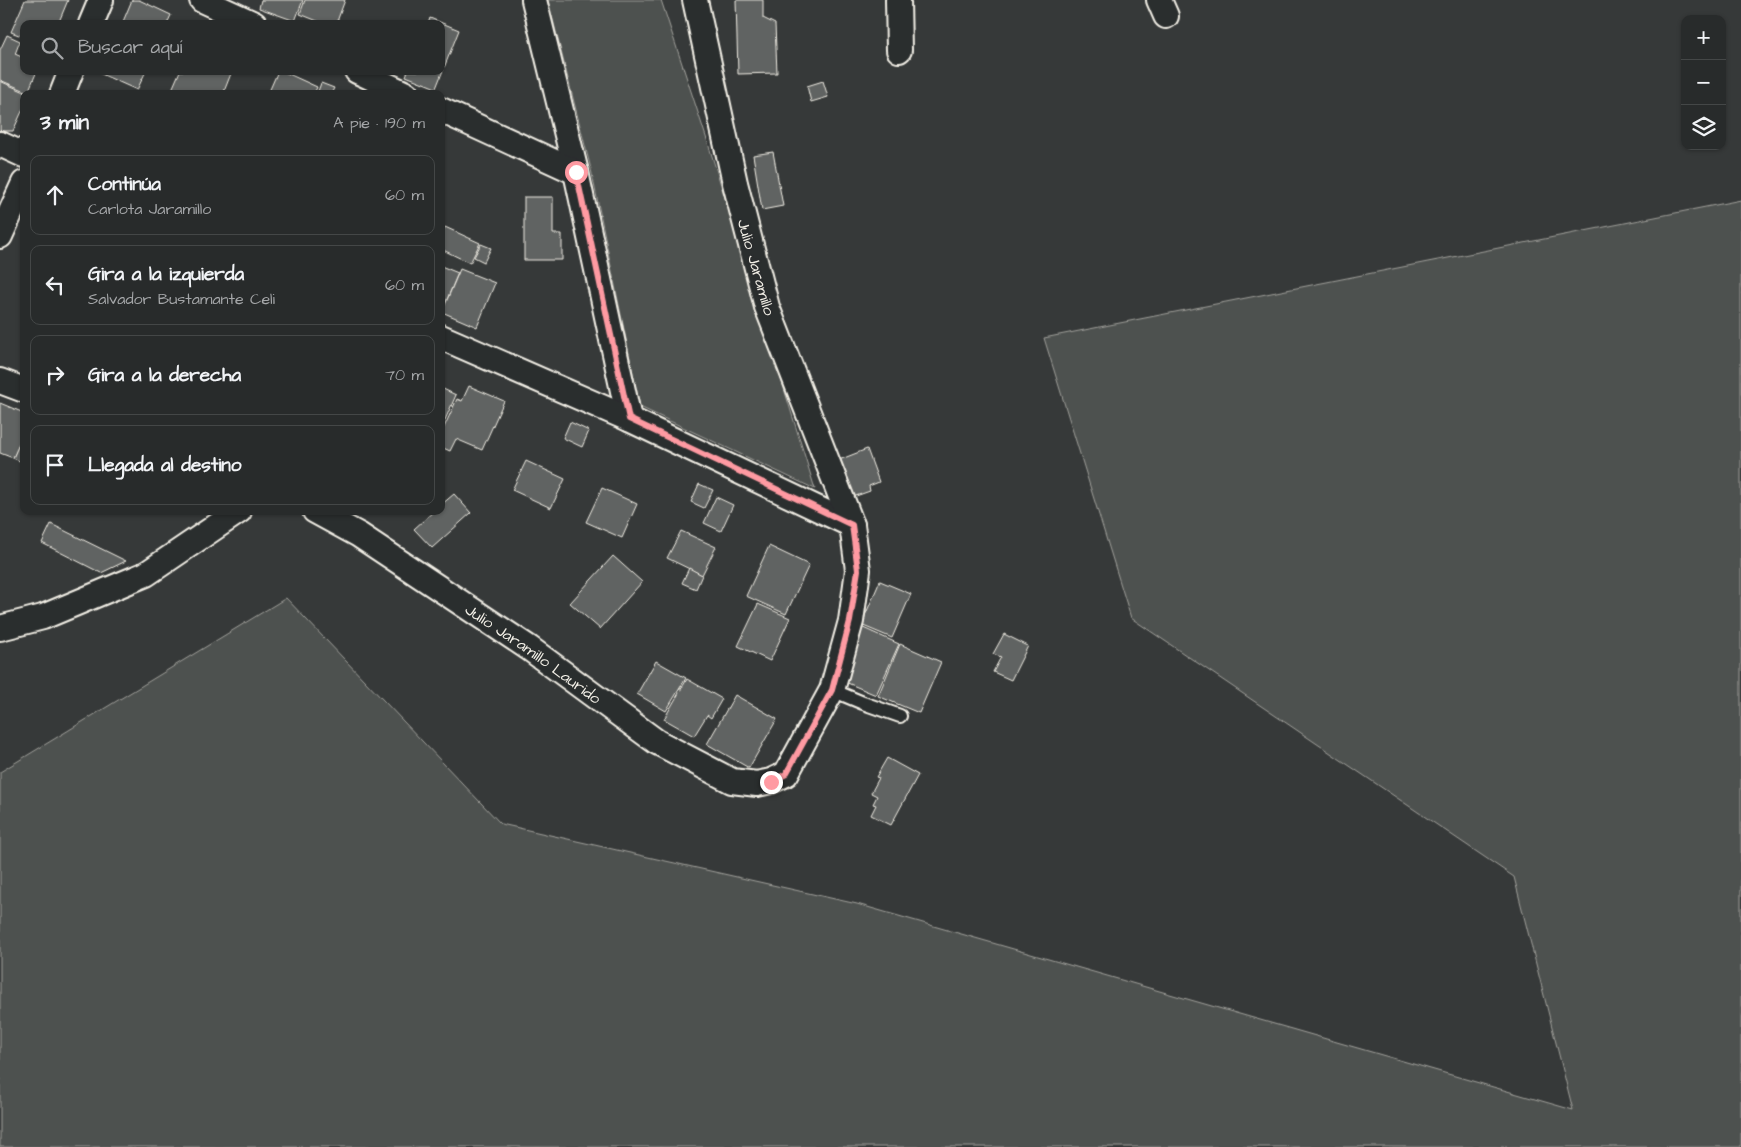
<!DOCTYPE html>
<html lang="es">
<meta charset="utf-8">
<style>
:root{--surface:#282b2b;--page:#343737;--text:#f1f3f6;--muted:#a5a7a9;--line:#444747}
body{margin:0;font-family:"Architects Daughter",sans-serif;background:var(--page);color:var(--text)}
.controls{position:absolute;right:15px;top:15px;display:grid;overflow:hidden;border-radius:10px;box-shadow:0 1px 4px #0004}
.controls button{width:45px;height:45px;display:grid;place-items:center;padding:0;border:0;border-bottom:1px solid var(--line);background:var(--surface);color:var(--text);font:25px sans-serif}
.stop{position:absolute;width:15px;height:15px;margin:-11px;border:4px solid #ff9aa2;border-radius:50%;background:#fff}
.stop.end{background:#ff9aa2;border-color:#fff;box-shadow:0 1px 5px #0008}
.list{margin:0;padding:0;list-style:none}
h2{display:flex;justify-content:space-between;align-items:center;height:65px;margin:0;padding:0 20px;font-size:21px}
h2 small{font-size:16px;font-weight:400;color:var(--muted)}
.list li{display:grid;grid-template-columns:32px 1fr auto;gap:15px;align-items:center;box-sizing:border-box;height:80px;margin:0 10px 10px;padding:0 10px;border:1px solid var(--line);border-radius:10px}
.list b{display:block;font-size:19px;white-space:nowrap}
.list p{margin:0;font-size:16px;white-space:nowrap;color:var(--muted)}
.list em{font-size:16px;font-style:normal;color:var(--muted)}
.icon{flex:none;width:28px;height:28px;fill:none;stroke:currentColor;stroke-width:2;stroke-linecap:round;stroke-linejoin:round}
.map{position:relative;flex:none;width:1741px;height:1147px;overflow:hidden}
.search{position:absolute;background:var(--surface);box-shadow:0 1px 4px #0004;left:20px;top:20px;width:425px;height:55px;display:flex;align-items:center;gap:12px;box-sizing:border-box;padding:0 18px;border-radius:10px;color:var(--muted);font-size:19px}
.panel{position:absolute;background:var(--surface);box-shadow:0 1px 4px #0004;left:20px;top:90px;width:425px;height:425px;border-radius:10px}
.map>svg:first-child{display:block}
.green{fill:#4e514f;stroke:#a1a19c}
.building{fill:#616362;stroke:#f4f1e8}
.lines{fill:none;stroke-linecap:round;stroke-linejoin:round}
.service-casing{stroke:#f4f1e8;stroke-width:16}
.minor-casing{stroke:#f4f1e8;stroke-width:28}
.service{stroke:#2a2d2e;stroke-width:12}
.minor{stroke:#2a2d2e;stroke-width:24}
.route{stroke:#ff9aa2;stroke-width:6}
.labels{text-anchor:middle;stroke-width:4;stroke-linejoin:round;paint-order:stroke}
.street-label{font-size:16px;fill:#f4f1e8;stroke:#2a2d2e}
</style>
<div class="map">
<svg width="1741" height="1147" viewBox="0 0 1741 1147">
<rect width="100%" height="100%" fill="#363939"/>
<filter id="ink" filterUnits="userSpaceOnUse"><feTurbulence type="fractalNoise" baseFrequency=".02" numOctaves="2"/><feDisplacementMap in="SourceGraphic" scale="10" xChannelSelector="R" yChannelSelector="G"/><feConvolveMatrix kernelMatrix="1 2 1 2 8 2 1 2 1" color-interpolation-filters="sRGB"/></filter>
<g filter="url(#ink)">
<!-- green -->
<g class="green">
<path d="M548,0H661L707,140L815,489L640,407L591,169Z"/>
<path d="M1741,200V1147H0V772L286,598L501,824L857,904L1573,1110L1514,877L1131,618L1044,338Z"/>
</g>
<!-- building -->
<g class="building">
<path d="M25,0H68L58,24H24V37L11,32Z"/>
<path d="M132,0H139L171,15L167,24H122Z"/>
<path d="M261,0H303L295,21L259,8Z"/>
<path d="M305,0H345L336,24H325L300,14Z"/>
<path d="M736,0H763V18L775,24L777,73L738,74Z"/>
<path d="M430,18L459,30L436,88L406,76L408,71H441V24H428Z"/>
<path d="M7,35L20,41L15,54L24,58V71H37L28,92L0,80V50Z"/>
<path d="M100,71H146L137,90L99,73Z"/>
<path d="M180,71H232L223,94H170Z"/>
<path d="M278,71H282L317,87L314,94H268Z"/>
<path d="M0,81L29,94H24V107L13,131H0Z"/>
<path d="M823,81L828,97L811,102L807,86Z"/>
<path d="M321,83L334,88L331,94H317Z"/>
<path d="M773,152L783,206L762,210L753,155Z"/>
<path d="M524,197H553V234H562V260H524Z"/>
<path d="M445,227L480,243L470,263L441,249V235Z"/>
<path d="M481,244L491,248L484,262L474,257Z"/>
<path d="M441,266L458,273L443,309L441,308Z"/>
<path d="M460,269L495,283L477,327L442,312Z"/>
<path d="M469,386L504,401L482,450L456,439L450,451L441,447V434L457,399L462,401Z"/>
<path d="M441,388L456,395L441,429Z"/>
<path d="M0,403L24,413V433L13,458L0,453Z"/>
<path d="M570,422L589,431L582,447L563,438Z"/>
<path d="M24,433V463L13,458Z"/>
<path d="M867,449L879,482L869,486L870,491L853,497L839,460Z"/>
<path d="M526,461L565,479L551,508L512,490Z"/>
<path d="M699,484L713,490L704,508L691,502Z"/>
<path d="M602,488L637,504L622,538L586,522Z"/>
<path d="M454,494L471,513L432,548L414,529L434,511H441V505Z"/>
<path d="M716,497L733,505L721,531L704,523Z"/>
<path d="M51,524L126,561L101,573L42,543Z"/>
<path d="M681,531L716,547L702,575L667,558Z"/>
<path d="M769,546L809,565L786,614L746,596Z"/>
<path d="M613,556L642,582L600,629L570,603Z"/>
<path d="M689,568L702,575L696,589L682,583Z"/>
<path d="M880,581L911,594L892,638L861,625Z"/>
<path d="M758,604L790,618L770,661L738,646Z"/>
<path d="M861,627L899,644L876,695L838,679Z"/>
<path d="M1004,634L1028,646L1011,680L993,672L1001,657L993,654Z"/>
<path d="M900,644L941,662L919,713L878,696Z"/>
<path d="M656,661L686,678L666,711L637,694Z"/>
<path d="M687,679L722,699L711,718L707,715L694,736L664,719Z"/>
<path d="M735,695L777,719L749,768L707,744Z"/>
<path d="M887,758L918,775L891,825L871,815L876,805L873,804L877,796L871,793L879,778L876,777Z"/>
</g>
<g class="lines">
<!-- service casing -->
<g class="service-casing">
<path id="service" d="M832,690L863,703L900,716"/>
</g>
<!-- minor casing -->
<g class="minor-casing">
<g id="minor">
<path d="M202,0L254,24"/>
<path d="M534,0L576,172L629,419"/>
<path d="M898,0L899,50"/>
<path d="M1159,0L1166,16"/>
<path d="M91,24L101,0"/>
<path d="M357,71L406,94"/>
<path d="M62,94L71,71"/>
<path d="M441,110L576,172"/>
<path d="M0,144L24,155"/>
<path d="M0,236L24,183"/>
<path d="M441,337L629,419L852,525"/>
<path d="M0,381L24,390"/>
<path id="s1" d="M315,511L359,535L529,648L657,742L732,781L757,784L771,781L786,774L832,690L851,621L858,570L852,525L767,307L735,183L695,0"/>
<path d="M0,628L43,617L146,574L239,511"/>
</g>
</g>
<!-- service -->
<use href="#service" class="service"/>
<!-- minor -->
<use href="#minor" class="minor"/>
</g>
</g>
<g class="lines" filter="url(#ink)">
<!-- route -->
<path class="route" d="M576,172L629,419L852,525L858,570L850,621L832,690L786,774L771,782"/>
</g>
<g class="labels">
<!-- street labels -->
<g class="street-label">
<text transform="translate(757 267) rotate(74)" y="6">Julio Jaramillo</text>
<text dy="6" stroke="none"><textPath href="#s1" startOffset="261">Julio Jaramillo Laurido</textPath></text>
</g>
</g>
</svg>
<div class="controls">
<button>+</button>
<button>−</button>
<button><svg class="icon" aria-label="layers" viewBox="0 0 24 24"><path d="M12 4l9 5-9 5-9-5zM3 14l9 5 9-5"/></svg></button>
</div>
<div class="stop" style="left:576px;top:172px"></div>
<div class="stop end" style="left:771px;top:782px"></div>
<div class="search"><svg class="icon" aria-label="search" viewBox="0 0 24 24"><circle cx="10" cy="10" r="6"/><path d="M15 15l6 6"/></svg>Buscar aquí</div>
<section class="panel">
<h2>3 min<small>A pie · 190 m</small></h2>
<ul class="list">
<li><svg class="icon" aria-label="ahead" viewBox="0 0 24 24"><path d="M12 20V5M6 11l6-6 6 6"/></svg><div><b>Continúa</b><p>Carlota Jaramillo</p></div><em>60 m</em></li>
<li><svg class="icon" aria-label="left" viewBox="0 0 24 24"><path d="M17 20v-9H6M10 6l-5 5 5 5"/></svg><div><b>Gira a la izquierda</b><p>Salvador Bustamante Celi</p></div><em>60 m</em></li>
<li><svg class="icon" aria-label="right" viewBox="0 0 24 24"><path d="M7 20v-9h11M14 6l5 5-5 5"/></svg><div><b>Gira a la derecha</b></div><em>70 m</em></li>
<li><svg class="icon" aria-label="arrive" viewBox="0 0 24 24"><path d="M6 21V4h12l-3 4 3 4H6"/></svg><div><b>Llegada al destino</b></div></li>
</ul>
</section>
</div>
